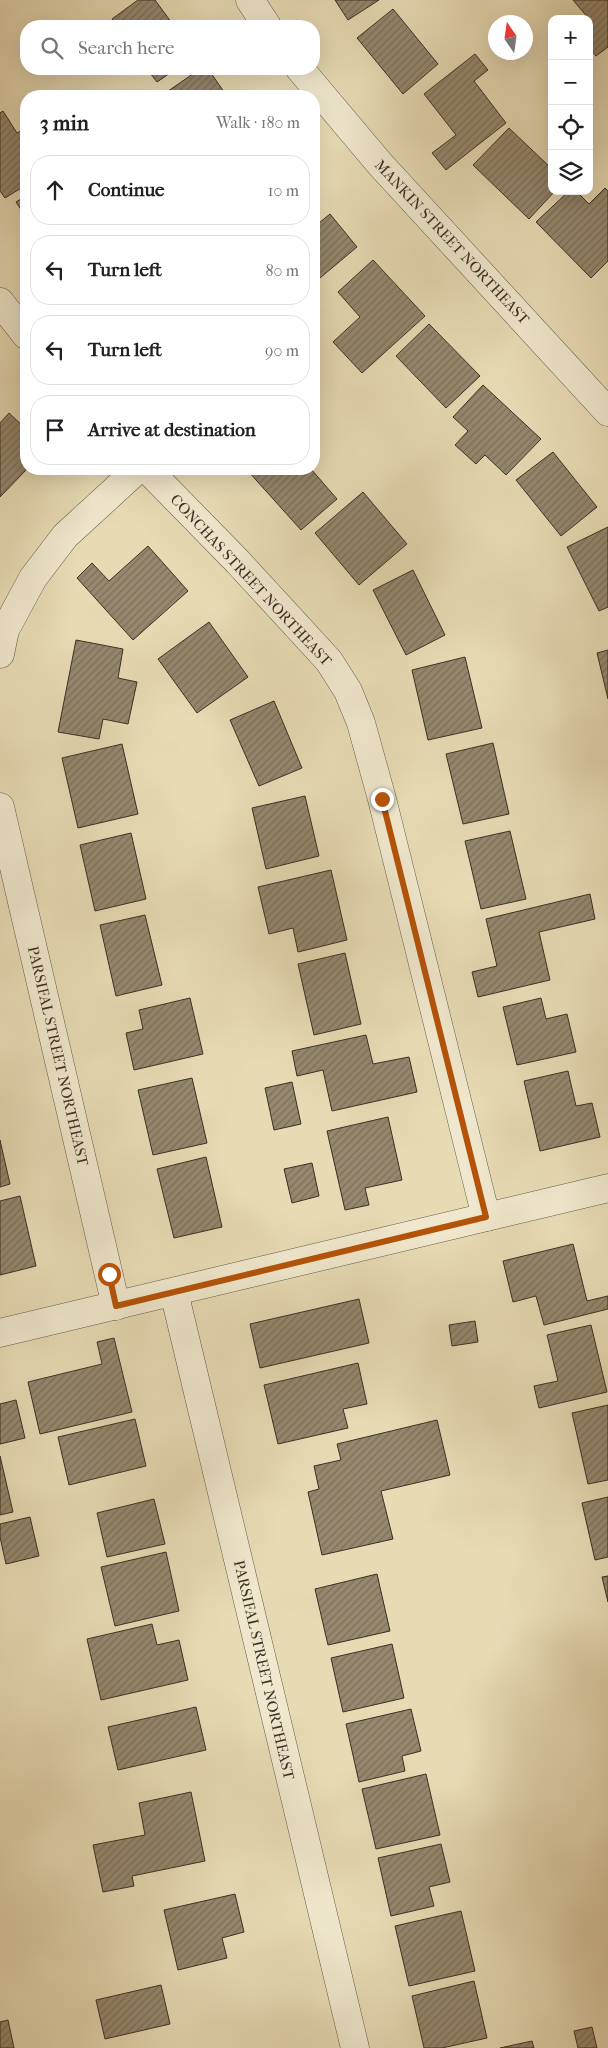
<!DOCTYPE html>
<meta charset="utf-8">
<style>
:root{--surface:#fff;--page:#f2f2f2;--text:#202124;--muted:#757577;--line:#e0e0e0}
body{margin:0;font-family:"IM FELL French Canon",serif;background:var(--page);color:var(--text)}
.controls{position:absolute;right:15px;top:15px;display:grid;overflow:hidden;border-radius:10px;box-shadow:0 5px 20px #0002}
.controls button{width:45px;height:45px;display:grid;place-items:center;padding:0;border:0;border-bottom:1px solid var(--line);background:var(--surface);color:var(--text);font:25px sans-serif}
.compass{position:absolute;left:488px;top:15px;width:45px;height:45px;border-radius:50%;background:var(--surface);box-shadow:0 5px 20px #0002;rotate:347deg}
.stop{position:absolute;width:15px;height:15px;margin:-11px;border:4px solid #b45309;border-radius:50%;background:#fff}
.stop.end{background:#b45309;border-color:#fff;box-shadow:0 1px 5px #0008}
.list{margin:0;padding:0;list-style:none}
h2{display:flex;justify-content:space-between;align-items:center;height:65px;margin:0;padding:0 20px;font-size:21px}
h2 small{font-size:16px;font-weight:400;color:var(--muted)}
.list li{display:grid;grid-template-columns:32px 1fr auto;gap:15px;align-items:center;box-sizing:border-box;height:70px;margin:0 10px 10px;padding:0 10px;border:1px solid var(--line);border-radius:20px}
.list b{display:block;font-size:19px;white-space:nowrap}
.list em{font-size:16px;font-style:normal;color:var(--muted)}
.icon{flex:none;width:28px;height:28px;fill:none;stroke:currentColor;stroke-width:2;stroke-linecap:round;stroke-linejoin:round}
.map{position:relative;flex:none;width:608px;height:2048px;overflow:hidden}
.search{position:absolute;background:var(--surface);box-shadow:0 5px 20px #0002;left:20px;top:20px;width:300px;height:55px;display:flex;align-items:center;gap:12px;box-sizing:border-box;padding:0 18px;border-radius:20px;color:var(--muted);font-size:19px}
.panel{position:absolute;background:var(--surface);box-shadow:0 5px 20px #0002;left:20px;top:90px;width:300px;height:385px;border-radius:20px}
.map>svg:first-child{display:block}
.building{fill:url(#building-hatch);stroke:#3b2f25}
.lines{fill:none;stroke-linecap:round;stroke-linejoin:round}
.minor-casing{stroke:#665a49;stroke-width:29}
.tertiary-casing{stroke:#665a49;stroke-width:29}
.minor{stroke:#f0e8ce;stroke-width:28}
.tertiary{stroke:#f0e8ce;stroke-width:28}
.route{stroke:#b45309;stroke-width:6}
.labels{text-anchor:middle;stroke-width:4.5;stroke-linejoin:round;paint-order:stroke}
.street-label{font-size:15px;fill:#3b2f25;stroke:#f0e8ce}
</style>
<div class="map">
<svg width="608" height="2048" viewBox="0 0 608 2048">
<defs>
<pattern id="building-hatch" width="6" height="6" patternUnits="userSpaceOnUse" patternTransform="scale(1.25)"><rect width="6" height="6" fill="#95886f"/><path d="M-1 1l2-2M0 6l6-6M5 7l2-2" fill="none" stroke="#7b705b"/></pattern>
</defs>
<rect width="100%" height="100%" fill="#e8dbb4"/>
<filter id="stains"><feTurbulence type="fractalNoise" baseFrequency=".004" numOctaves="4"/><feColorMatrix values="0 0 0 0 .2 0 0 0 0 .09 0 0 0 0 .02 0 0 0 .5 -.17"/></filter>
<radialGradient id="worn" r=".72"><stop offset=".6" stop-color="#630" stop-opacity="0"/><stop offset="1" stop-color="#630" stop-opacity=".3"/></radialGradient>
<!-- building -->
<g class="building">
<path d="M138,0H155L174,26H117L112,19Z"/>
<path d="M335,0H379L348,20Z"/>
<path d="M573,0H608V47L596,56L589,48V19Z"/>
<path d="M393,9L438,64L403,94L357,38Z"/>
<path d="M475,54L488,70L474,81L506,123L446,170L432,153L456,135L424,94Z"/>
<path d="M147,69H176L157,82Z"/>
<path d="M200,69H208L227,96H161Z"/>
<path d="M3,111L17,133L26,128V185L5,198L0,191V113Z"/>
<path d="M509,128L552,169V191H555L529,219L473,165Z"/>
<path d="M605,188L608,191V261L591,278L536,222L569,191H576L589,204Z"/>
<path d="M26,196V217L16,202Z"/>
<path d="M330,214L357,247L314,283V227Z"/>
<path d="M373,260L425,316L362,373L333,342L360,317L338,292Z"/>
<path d="M429,324L480,376L446,408L396,356Z"/>
<path d="M483,385L541,439L506,475L485,455L476,464L455,445L468,431L453,417Z"/>
<path d="M9,413L26,429L27,469L0,497V423Z"/>
<path d="M553,452L597,507L561,536L516,480Z"/>
<path d="M251,469H311L337,499L301,530L248,471Z"/>
<path d="M363,492L407,544L359,585L315,533Z"/>
<path d="M608,527V607L599,611L567,547Z"/>
<path d="M148,546L188,591L133,640L77,578L92,563L109,581Z"/>
<path d="M413,570L445,635L406,655L373,590Z"/>
<path d="M209,622L248,677L197,713L158,659Z"/>
<path d="M76,640L123,649L118,678L137,682L128,724L103,719L99,739L58,732Z"/>
<path d="M608,650V699L597,653Z"/>
<path d="M465,657L482,728L428,740L412,670Z"/>
<path d="M274,701L302,768L259,786L230,720Z"/>
<path d="M493,743L509,814L463,824L446,754Z"/>
<path d="M122,744L138,814L78,828L62,758Z"/>
<path d="M305,796L319,856L266,869L252,808Z"/>
<path d="M510,831L526,899L481,909L465,841Z"/>
<path d="M131,833L146,899L95,911L80,845Z"/>
<path d="M331,870L347,940L298,952L293,928L269,934L258,887Z"/>
<path d="M590,894L595,919L539,932L550,980L478,997L472,972L497,966L486,919Z"/>
<path d="M145,915L162,985L116,996L100,925Z"/>
<path d="M345,953L361,1024L314,1035L298,964Z"/>
<path d="M190,998L203,1054L134,1070L126,1033L143,1029L139,1010Z"/>
<path d="M541,998L546,1019L567,1014L576,1052L517,1065L503,1007Z"/>
<path d="M366,1035L373,1064L409,1057L417,1092L332,1111L323,1070L297,1076L292,1051Z"/>
<path d="M568,1071L576,1106L592,1103L600,1137L540,1151L524,1081Z"/>
<path d="M192,1078L207,1143L153,1155L138,1090Z"/>
<path d="M292,1082L301,1124L274,1130L265,1088Z"/>
<path d="M388,1117L402,1180L365,1188L369,1205L345,1210L327,1131Z"/>
<path d="M0,1140L10,1184L0,1187Z"/>
<path d="M206,1157L222,1227L174,1238L157,1169Z"/>
<path d="M312,1163L319,1196L292,1203L284,1169Z"/>
<path d="M20,1196L36,1266L0,1275V1201Z"/>
<path d="M573,1244L587,1301L608,1296V1309L544,1325L536,1296L513,1302L503,1261Z"/>
<path d="M359,1299L369,1343L260,1368L250,1324Z"/>
<path d="M475,1321L478,1342L452,1346L449,1325Z"/>
<path d="M591,1325L607,1392L539,1408L534,1386L558,1381L547,1335Z"/>
<path d="M114,1338L132,1412L40,1434L28,1382L102,1364L97,1342Z"/>
<path d="M358,1363L367,1404L343,1409L348,1428L278,1444L264,1385Z"/>
<path d="M16,1400L25,1438L0,1444V1404Z"/>
<path d="M608,1405V1480L588,1484L572,1413Z"/>
<path d="M135,1419L146,1466L69,1485L58,1437Z"/>
<path d="M437,1420L450,1475L381,1491L393,1539L322,1555L308,1492L319,1489L314,1466L341,1460L337,1444Z"/>
<path d="M0,1456L13,1512L0,1515Z"/>
<path d="M608,1497V1557L595,1560L582,1503Z"/>
<path d="M154,1499L165,1544L107,1557L97,1513Z"/>
<path d="M30,1517L39,1556L6,1564L0,1537V1524Z"/>
<path d="M166,1552L179,1611L115,1626L101,1567Z"/>
<path d="M377,1574L390,1631L328,1645L315,1589Z"/>
<path d="M608,1576V1602L602,1577Z"/>
<path d="M152,1624L157,1645L179,1640L188,1680L101,1700L87,1639Z"/>
<path d="M392,1644L404,1698L343,1712L331,1658Z"/>
<path d="M196,1707L206,1750L118,1770L108,1727Z"/>
<path d="M411,1709L421,1751L402,1756L405,1771L359,1782L346,1724Z"/>
<path d="M426,1774L440,1835L376,1849L362,1789Z"/>
<path d="M191,1792L205,1861L132,1876L134,1886L103,1892L93,1845L145,1835L139,1803Z"/>
<path d="M441,1844L450,1882L429,1887L434,1906L391,1916L378,1858Z"/>
<path d="M235,1894L244,1932L222,1938L227,1958L178,1970L164,1910Z"/>
<path d="M461,1911L475,1971L409,1986L395,1926Z"/>
<path d="M474,1981L487,2038L442,2048H424L412,1996Z"/>
<path d="M161,1985L170,2024L105,2039L96,2000Z"/>
<path d="M8,2020L14,2048H0V2022Z"/>
<path d="M592,2027L597,2048H578L574,2031Z"/>
<path d="M532,2041L534,2048H500Z"/>
</g>
<g class="lines">
<!-- minor casing -->
<g class="minor-casing">
<g id="minor">
<path d="M250,0L267,26"/>
<path d="M300,69L380,164L608,412"/>
<path d="M0,302L26,335"/>
<path d="M147,469L238,562L329,661L348,691L361,723L382,799L486,1217"/>
<path d="M0,654L5,630L33,578L65,536L138,469"/>
<path d="M0,807L116,1306"/>
<path d="M174,1292L355,2048"/>
</g>
</g>
<!-- tertiary casing -->
<g class="tertiary-casing">
<path id="tertiary" d="M0,1333L608,1188"/>
</g>
<!-- minor -->
<use href="#minor" class="minor"/>
<!-- tertiary -->
<use href="#tertiary" class="tertiary"/>
</g>
<g class="lines">
<!-- route -->
<path class="route" d="M109,1274L116,1306L486,1217L382,799"/>
</g>
<g class="labels">
<!-- street labels -->
<g class="street-label">
<text transform="translate(452 242) rotate(47)" y="5">MANKIN STREET NORTHEAST</text>
<text transform="translate(251 580) rotate(47)" y="5">CONCHAS STREET NORTHEAST</text>
<text transform="translate(58 1056) rotate(77)" y="5">PARSIFAL STREET NORTHEAST</text>
<text transform="translate(264 1670) rotate(77)" y="5">PARSIFAL STREET NORTHEAST</text>
</g>
</g>
<rect width="100%" height="100%" filter="url(#stains)"/>
<rect width="100%" height="100%" fill="url(#worn)"/>
</svg>
<div class="controls">
<button>+</button>
<button>−</button>
<button><svg class="icon" aria-label="locate" viewBox="0 0 24 24"><circle cx="12" cy="12" r="6"/><path d="M12 2v4M12 18v4M2 12h4M18 12h4"/></svg></button>
<button><svg class="icon" aria-label="layers" viewBox="0 0 24 24"><path d="M12 4l9 5-9 5-9-5zM3 14l9 5 9-5"/></svg></button>
</div>
<svg class="compass" viewBox="-18 -18 36 36"><path d="M0-13l5 13h-10z" fill="#e53935"/><path d="M0 13l5-13h-10z" fill="#757577"/></svg>
<div class="stop" style="left:109px;top:1274px"></div>
<div class="stop end" style="left:382px;top:799px"></div>
<div class="search"><svg class="icon" aria-label="search" viewBox="0 0 24 24"><circle cx="10" cy="10" r="6"/><path d="M15 15l6 6"/></svg>Search here</div>
<section class="panel">
<h2>3 min<small>Walk · 180 m</small></h2>
<ul class="list">
<li><svg class="icon" aria-label="ahead" viewBox="0 0 24 24"><path d="M12 20V5M6 11l6-6 6 6"/></svg><div><b>Continue</b></div><em>10 m</em></li>
<li><svg class="icon" aria-label="left" viewBox="0 0 24 24"><path d="M17 20v-9H6M10 6l-5 5 5 5"/></svg><div><b>Turn left</b></div><em>80 m</em></li>
<li><svg class="icon" aria-label="left" viewBox="0 0 24 24"><path d="M17 20v-9H6M10 6l-5 5 5 5"/></svg><div><b>Turn left</b></div><em>90 m</em></li>
<li><svg class="icon" aria-label="arrive" viewBox="0 0 24 24"><path d="M6 21V4h12l-3 4 3 4H6"/></svg><div><b>Arrive at destination</b></div></li>
</ul>
</section>
</div>
